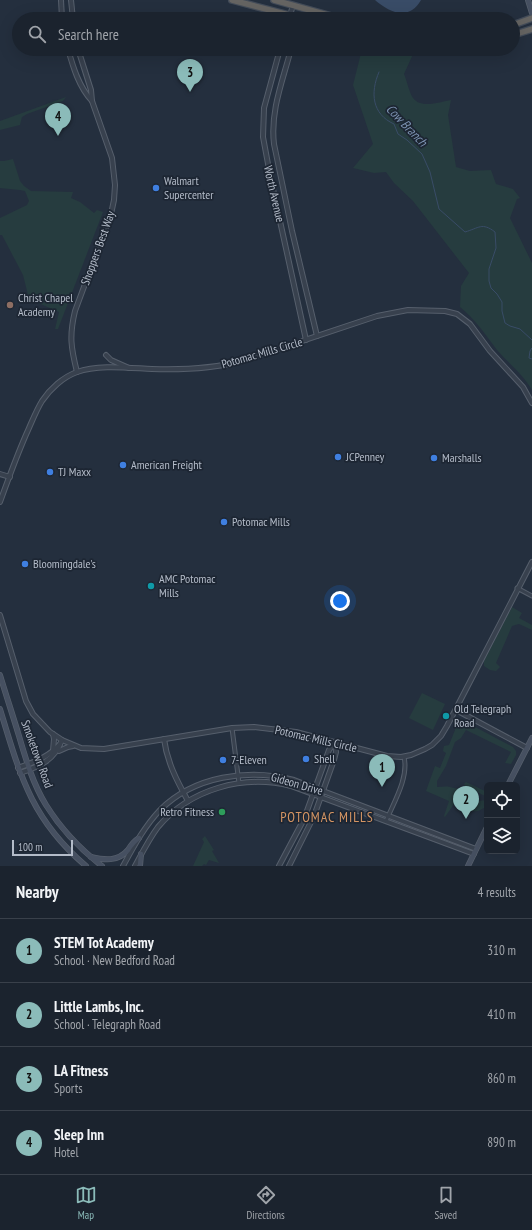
<!DOCTYPE html>
<meta charset="utf-8">
<style>
:root{--surface:#1b232e;--page:#242b36;--text:#f1f3f6;--muted:#a0a4aa;--line:#39404a;--accent:#8bbbb9}
body{margin:0;font-family:"PT Sans Narrow",sans-serif;background:var(--page);color:var(--text)}
.controls{position:absolute;right:12px;bottom:12px;display:grid;overflow:hidden;border-radius:6px;box-shadow:0 4px 16px #0002}
.controls button{width:36px;height:36px;display:grid;place-items:center;padding:0;border:0;border-bottom:1px solid var(--line);background:var(--surface);color:var(--text);font:20px sans-serif}
.scale{position:absolute;left:12px;bottom:10px;width:61px;box-sizing:border-box;padding-left:4px;border:2px solid #b4bcc9;border-top:0;font-size:11px;line-height:14px;white-space:nowrap;color:#b4bcc9;-webkit-text-stroke:3px #1d2633;paint-order:stroke}
.you{position:absolute;left:340px;top:601px;width:14px;height:14px;margin:-10px;border:3px solid #fff;border-radius:50%;background:#1a73e8;box-shadow:0 0 0 6px #1a73e833}
.badge{display:grid;place-items:center;width:26px;height:26px;border-radius:50%;background:var(--accent);color:#111;font-size:13px;font-weight:700}
.pin{position:absolute;translate:-50% -33px;filter:drop-shadow(0 1px 2px #0008)}
.pin::after{content:'';position:absolute;top:21px;width:14px;height:12px;background:inherit;clip-path:polygon(0 0,100% 0,50% 100%)}
.list{margin:0;padding:0;list-style:none}
h2{display:flex;justify-content:space-between;align-items:center;height:52px;margin:0;padding:0 16px;font-size:17px}
h2 small{font-size:13px;font-weight:400;color:var(--muted)}
.list li{display:grid;grid-template-columns:26px 1fr auto;gap:12px;align-items:center;box-sizing:border-box;height:64px;padding:0 16px;border-top:1px solid var(--line)}
.list b{display:block;font-size:15px;white-space:nowrap}
.list p{margin:0;font-size:13px;white-space:nowrap;color:var(--muted)}
.list em{font-size:13px;font-style:normal;color:var(--muted)}
.icon{flex:none;width:22px;height:22px;fill:none;stroke:currentColor;stroke-width:2;stroke-linecap:round;stroke-linejoin:round}
.map{position:relative;flex:none;width:532px;height:866px;overflow:hidden}
.search{position:absolute;background:var(--surface);box-shadow:0 4px 16px #0002;left:12px;right:12px;top:12px;height:44px;display:flex;align-items:center;gap:10px;box-sizing:border-box;padding:0 14px;border-radius:22px;color:var(--muted);font-size:15px}
.sheet{height:308px;background:var(--surface)}
nav{display:flex;justify-content:space-around;align-items:center;box-sizing:border-box;height:56px;border-top:1px solid var(--line);background:var(--surface);font-size:11px;color:var(--muted)}
nav a{display:grid;justify-items:center;gap:2px}
nav .on{color:var(--accent)}
.map>svg:first-child{display:block}
.green{fill:#263c3f}
.water{fill:#394c67}
.lines{fill:none;stroke-linecap:round;stroke-linejoin:round}
.stream{stroke:#394c67;stroke-width:1}
.minor-casing{stroke:#565f6c;stroke-width:5}
.tertiary-casing{stroke:#565f6c;stroke-width:6}
.secondary-casing{stroke:#565f6c;stroke-width:6}
.trunk-casing{stroke:#434c59;stroke-width:8}
.minor{stroke:#38414e;stroke-width:3}
.tertiary{stroke:#38414e;stroke-width:4}
.secondary{stroke:#465061;stroke-width:4.5}
.trunk{stroke:#656462;stroke-width:5.5}
.shop-dot{fill:#3f7fe0;stroke:#1d2633;stroke-width:1.5}
.education-dot{fill:#8d6e63;stroke:#1d2633;stroke-width:1.5}
.culture-dot{fill:#0f9aa8;stroke:#1d2633;stroke-width:1.5}
.leisure-dot{fill:#2e9e5b;stroke:#1d2633;stroke-width:1.5}
.labels{text-anchor:middle;stroke-width:3.5;stroke-linejoin:round;paint-order:stroke}
.poi-label{font-size:12px;fill:#b4bcc9;stroke:#1d2633;text-anchor:start}
.street-label{font-size:12px;fill:#b4bcc9;stroke:#1d2633}
.water-label{font-size:13px;font-style:italic;fill:#7c92b1;stroke:#1d2633}
.quarter-label{font-size:14px;letter-spacing:1px;fill:#d59563;stroke:#1d2633}
</style>
<div class="map">
<svg width="532" height="866" viewBox="0 0 532 866">
<rect width="100%" height="100%" fill="#242f3e"/>
<!-- green -->
<g class="green">
<path d="M362,49H398L414,52L404,74C407,81 409,92 413,98C421,109 440,102 451,100L448,115L456,167L470,171L491,170L496,184L513,189L520,198L517,199L510,218L532,263V390C523,374 509,364 497,350C485,334 475,319 460,307L461,286L469,273L413,201L394,183L386,172L374,173L353,168L373,144L353,85Z"/>
<path d="M66,97L63,101L27,114L22,117L20,125L0,130V121Z"/>
<path d="M13,159L20,181L24,186L31,191L73,192L71,198L80,202L94,213L97,210L103,212L58,329H55L59,312L29,299L23,275L2,235H0V218L27,205L29,201L25,191L20,190L0,188V161H4Z"/>
<path d="M512,607L522,613L519,618L532,625V630L519,624L512,626L496,663L500,667L496,671L490,670L484,666V661Z"/>
<path d="M422,693L445,704L433,730L409,718Z"/>
<path d="M460,719L513,747L516,751V755L511,764L505,763L511,752L466,730L461,738L455,742L446,766L437,781V787C441,787 446,786 450,787C462,789 469,794 478,801L487,800V806C477,813 475,812 463,809L464,806L459,803L454,804L445,817L444,816L449,801L426,791L435,766L440,768L446,753L443,751L444,746L449,745L455,730V724Z"/>
<path d="M466,782L487,792V797L465,786L464,784Z"/>
<path d="M205,836L214,850L212,851L219,863L209,860L206,865L204,864L202,866H193L204,842L202,839Z"/>
</g>
<!-- water -->
<path class="water" d="M375,0H421C409,21 390,13 375,0Z"/>
<g class="lines">
<!-- stream -->
<g class="stream">
<path d="M379,72C370,93 372,114 394,124L398,134L407,140L422,154L430,172L439,209L465,232C479,228 482,222 495,232L496,248L489,269V281L491,288L497,294L502,302V311L505,323L510,326L520,329L532,340"/>
<path d="M532,348L530,351L529,358L532,359"/>
</g>
<!-- minor casing -->
<g class="minor-casing">
<g id="minor">
<path d="M517,588L532,596"/>
<path d="M232,728L239,783"/>
<path d="M386,821C394,802 409,777 404,757"/>
</g>
</g>
<!-- tertiary casing -->
<g class="tertiary-casing">
<g id="tertiary">
<path d="M61,0L62,19"/>
<path d="M71,0L73,19"/>
<path d="M289,19L293,5"/>
<path d="M68,49C73,67 79,87 92,101"/>
<path d="M280,49L264,108L263,137L271,180L306,340"/>
<path d="M291,49C283,80 270,111 274,144L292,231L317,336"/>
<path d="M106,355L111,360L129,368"/>
<path d="M77,372C71,348 69,336 75,311L111,214L114,200L115,185L112,158L92,101L91,90L78,49"/>
<path d="M0,474L10,477"/>
<path d="M0,502C9,477 18,452 29,428C33,419 37,409 42,401C50,389 63,377 77,372C98,364 130,368 152,369C183,370 212,369 242,361L377,316L408,310L445,311L457,314L470,324L490,351L523,387L532,403"/>
<path d="M0,615L26,701L33,714L50,732L62,740L81,748L104,749L232,728L254,727L296,732L387,756L401,757L411,755L425,749L432,745L441,736L447,726L532,562"/>
<path d="M456,710L527,748"/>
<path d="M53,734L54,739L53,751"/>
<path d="M164,739C167,762 177,781 188,801"/>
<path d="M59,751L68,747L73,746"/>
<path d="M18,768C34,762 49,757 60,744"/>
<path d="M20,773C40,766 54,761 62,740"/>
<path d="M123,866C134,846 144,827 160,810C194,776 248,768 294,780L476,849"/>
<path d="M135,866C142,853 149,839 158,827C190,789 243,774 291,786L474,854"/>
<path d="M279,866L304,819L329,750L335,742"/>
<path d="M289,866L314,816L334,760L336,752L335,742"/>
</g>
</g>
<!-- secondary casing -->
<g class="secondary-casing">
<g id="secondary">
<path d="M528,0L532,13"/>
<path d="M0,675C6,695 13,716 19,736C26,760 33,784 46,805C61,829 80,849 102,866"/>
<path d="M0,709C20,775 31,819 86,866"/>
<path d="M508,785L532,738"/>
<path d="M91,857C104,860 118,862 128,850C131,845 134,841 139,838"/>
<path d="M140,866L141,854"/>
<path d="M468,866L487,827"/>
</g>
</g>
<!-- trunk casing -->
<g class="trunk-casing">
<g id="trunk">
<path d="M232,0L304,19"/>
<path d="M274,0L342,19"/>
<path d="M513,25L532,18"/>
<path d="M513,35L532,29"/>
</g>
</g>
<!-- minor -->
<use href="#minor" class="minor"/>
<!-- tertiary -->
<use href="#tertiary" class="tertiary"/>
<!-- secondary -->
<use href="#secondary" class="secondary"/>
<!-- trunk -->
<use href="#trunk" class="trunk"/>
</g>
<!-- markers -->
<g class="shop-dot">
<circle cx="156" cy="188" r="4"/>
<circle cx="338" cy="457" r="4"/>
<circle cx="434" cy="458" r="4"/>
<circle cx="123" cy="465" r="4"/>
<circle cx="50" cy="472" r="4"/>
<circle cx="224" cy="522" r="4"/>
<circle cx="25" cy="564" r="4"/>
<circle cx="306" cy="759" r="4"/>
<circle cx="223" cy="760" r="4"/>
</g>
<circle class="education-dot" cx="10" cy="305" r="4"/>
<g class="culture-dot">
<circle cx="151" cy="586" r="4"/>
<circle cx="446" cy="716" r="4"/>
</g>
<circle class="leisure-dot" cx="222" cy="812" r="4"/>
<g class="labels">
<!-- poi labels -->
<g class="poi-label">
<text x="164" y="185">Walmart<tspan x="164" dy="14">Supercenter</tspan></text>
<text x="18" y="302">Christ Chapel<tspan x="18" dy="14">Academy</tspan></text>
<text x="346" y="461">JCPenney</text>
<text x="442" y="462">Marshalls</text>
<text x="131" y="469">American Freight</text>
<text x="58" y="476">TJ Maxx</text>
<text x="232" y="526">Potomac Mills</text>
<text x="33" y="568">Bloomingdale's</text>
<text x="159" y="583">AMC Potomac<tspan x="159" dy="14">Mills</tspan></text>
<text x="454" y="713">Old Telegraph<tspan x="454" dy="14">Road</tspan></text>
<text x="314" y="763">Shell</text>
<text x="231" y="764">7-Eleven</text>
<text x="214" y="816" text-anchor="end">Retro Fitness</text>
</g>
<!-- street labels -->
<g class="street-label">
<text transform="translate(274 194) rotate(77)" y="4">Worth Avenue</text>
<text transform="translate(98 248) rotate(-70)" y="4">Shoppers Best Way</text>
<text transform="translate(262 353) rotate(-16)" y="4">Potomac Mills Circle</text>
<text transform="translate(316 739) rotate(13)" y="4">Potomac Mills Circle</text>
<text transform="translate(37 754) rotate(70)" y="4">Smoketown Road</text>
<text transform="translate(297 784) rotate(16)" y="4">Gideon Drive</text>
</g>
<!-- water labels -->
<g class="water-label">
<text transform="translate(407 125) rotate(46)" y="5">Cow Branch</text>
</g>
<!-- quarter labels -->
<g class="quarter-label">
<text x="327" y="822">POTOMAC MILLS</text>
</g>
</g>
</svg>
<div class="controls">
<button><svg class="icon" aria-label="locate" viewBox="0 0 24 24"><circle cx="12" cy="12" r="6"/><path d="M12 2v4M12 18v4M2 12h4M18 12h4"/></svg></button>
<button><svg class="icon" aria-label="layers" viewBox="0 0 24 24"><path d="M12 4l9 5-9 5-9-5zM3 14l9 5 9-5"/></svg></button>
</div>
<div class="scale">100 m</div>
<div class="you"></div>
<div class="pin badge" style="left:382px;top:787px">1</div>
<div class="pin badge" style="left:466px;top:819px">2</div>
<div class="pin badge" style="left:190px;top:92px">3</div>
<div class="pin badge" style="left:58px;top:136px">4</div>
<div class="search"><svg class="icon" aria-label="search" viewBox="0 0 24 24"><circle cx="10" cy="10" r="6"/><path d="M15 15l6 6"/></svg>Search here</div>
</div>
<section class="sheet">
<h2>Nearby<small>4 results</small></h2>
<ul class="list">
<li><span class="badge">1</span><div><b>STEM Tot Academy</b><p>School · New Bedford Road</p></div><em>310 m</em></li>
<li><span class="badge">2</span><div><b>Little Lambs, Inc.</b><p>School · Telegraph Road</p></div><em>410 m</em></li>
<li><span class="badge">3</span><div><b>LA Fitness</b><p>Sports</p></div><em>860 m</em></li>
<li><span class="badge">4</span><div><b>Sleep Inn</b><p>Hotel</p></div><em>890 m</em></li>
</ul>
</section>
<nav>
<a class="on"><svg class="icon" aria-label="map" viewBox="0 0 24 24"><path d="M3 6l6-2 6 2 6-2v14l-6 2-6-2-6 2zM9 4v14M15 6v14"/></svg>Map</a>
<a><svg class="icon" aria-label="directions" viewBox="0 0 24 24"><path d="M12 3l9 9-9 9-9-9zM9 14v-3h6M13 9l2 2-2 2"/></svg>Directions</a>
<a><svg class="icon" aria-label="saved" viewBox="0 0 24 24"><path d="M7 4h10v16l-5-4-5 4z"/></svg>Saved</a>
</nav>
